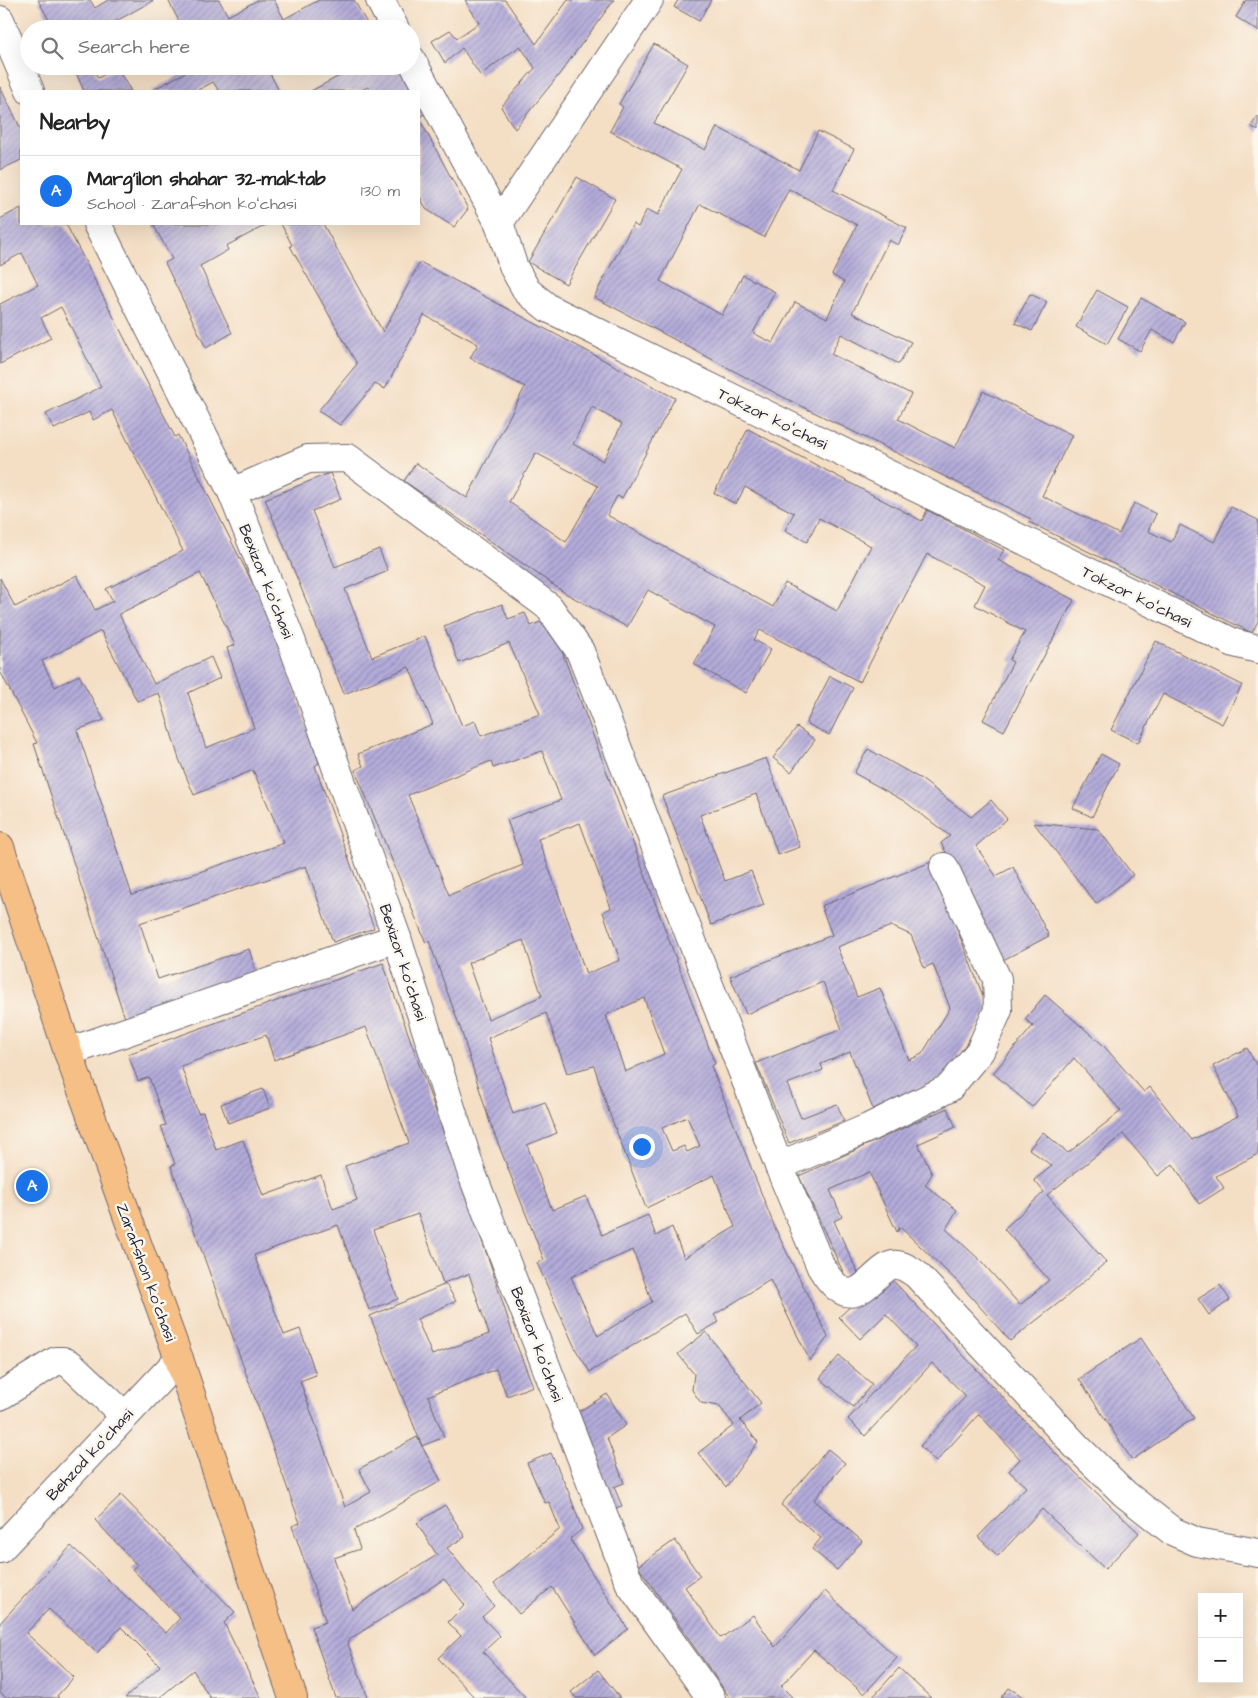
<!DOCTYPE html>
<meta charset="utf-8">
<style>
:root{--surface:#fff;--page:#f2f2f2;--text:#222;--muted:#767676;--line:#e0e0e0;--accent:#1a73e8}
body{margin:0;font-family:"Architects Daughter",sans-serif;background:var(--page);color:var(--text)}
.controls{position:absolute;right:15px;bottom:15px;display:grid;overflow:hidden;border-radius:0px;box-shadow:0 5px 20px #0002}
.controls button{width:45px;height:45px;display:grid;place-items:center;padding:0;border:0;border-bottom:1px solid var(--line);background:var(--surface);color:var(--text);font:25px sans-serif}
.you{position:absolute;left:641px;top:1146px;width:18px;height:18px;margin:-12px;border:4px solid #fff;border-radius:50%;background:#1a73e8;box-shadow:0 0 0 8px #1a73e833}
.badge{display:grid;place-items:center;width:32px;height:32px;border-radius:50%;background:var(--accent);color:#fff;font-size:16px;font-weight:700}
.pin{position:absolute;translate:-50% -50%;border:2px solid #fff;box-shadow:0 1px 5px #0006}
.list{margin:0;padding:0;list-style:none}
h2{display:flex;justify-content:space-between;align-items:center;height:65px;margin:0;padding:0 20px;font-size:21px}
h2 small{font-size:16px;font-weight:400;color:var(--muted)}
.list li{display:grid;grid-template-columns:32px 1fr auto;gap:15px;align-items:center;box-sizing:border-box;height:70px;padding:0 20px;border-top:1px solid var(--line)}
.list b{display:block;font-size:19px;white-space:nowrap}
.list p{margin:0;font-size:16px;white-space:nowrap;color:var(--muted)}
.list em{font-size:16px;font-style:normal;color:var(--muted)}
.icon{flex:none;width:28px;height:28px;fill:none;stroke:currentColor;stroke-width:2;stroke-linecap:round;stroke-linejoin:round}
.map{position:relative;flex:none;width:1258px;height:1698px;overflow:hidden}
.search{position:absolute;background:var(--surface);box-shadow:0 5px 20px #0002;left:20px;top:20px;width:400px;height:55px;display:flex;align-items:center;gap:12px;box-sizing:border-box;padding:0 18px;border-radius:28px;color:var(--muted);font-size:19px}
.panel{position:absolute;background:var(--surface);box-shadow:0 5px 20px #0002;left:20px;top:90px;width:400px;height:135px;border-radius:0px}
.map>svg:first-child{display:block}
.building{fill:url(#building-hatch);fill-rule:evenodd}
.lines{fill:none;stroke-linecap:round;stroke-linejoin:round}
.minor-casing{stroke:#6c646b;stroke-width:30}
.major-casing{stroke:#6c646b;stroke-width:30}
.minor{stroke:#fff;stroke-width:28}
.major{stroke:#f5bf86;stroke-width:28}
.labels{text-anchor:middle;stroke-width:5;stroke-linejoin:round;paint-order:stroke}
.street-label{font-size:16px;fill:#22223b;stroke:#fbf7ec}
</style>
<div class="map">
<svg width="1258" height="1698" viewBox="0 0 1258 1698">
<defs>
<pattern id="building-hatch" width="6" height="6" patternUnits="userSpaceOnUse" patternTransform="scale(1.25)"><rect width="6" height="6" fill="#b4acda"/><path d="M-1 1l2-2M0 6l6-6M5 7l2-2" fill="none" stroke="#928cb2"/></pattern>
</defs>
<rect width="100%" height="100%" fill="#fbf7ec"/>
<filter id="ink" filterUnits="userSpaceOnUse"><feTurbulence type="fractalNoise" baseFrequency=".02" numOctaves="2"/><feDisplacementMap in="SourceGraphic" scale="10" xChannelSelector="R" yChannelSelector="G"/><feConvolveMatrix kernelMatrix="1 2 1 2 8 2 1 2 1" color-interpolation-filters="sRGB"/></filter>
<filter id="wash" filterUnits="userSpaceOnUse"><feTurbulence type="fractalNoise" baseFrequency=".0096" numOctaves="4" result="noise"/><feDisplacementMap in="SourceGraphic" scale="20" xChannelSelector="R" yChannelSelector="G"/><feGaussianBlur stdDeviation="1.12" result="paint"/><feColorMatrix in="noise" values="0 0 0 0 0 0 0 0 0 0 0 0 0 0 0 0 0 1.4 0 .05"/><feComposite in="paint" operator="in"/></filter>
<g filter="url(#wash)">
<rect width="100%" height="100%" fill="#f4dec4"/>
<g id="blocks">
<!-- building -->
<g class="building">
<path d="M38,0H90L95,8L108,0H154L102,29H54Z"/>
<path d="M168,0H219L228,16L258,0H274L284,19L319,0H354L370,29H183Z"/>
<path d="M465,0H505L536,44L568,0H614L558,76L515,129L501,107L535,68L520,46L480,75L462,48L445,63L432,41L450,30L457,38L479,23Z"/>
<path d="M678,0H711L699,21L674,7Z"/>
<path d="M1246,0H1258V31L1236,17Z"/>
<path d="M654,44L688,64L654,123L705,150L717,127L799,170L818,131L854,149L833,190L907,228L898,245L889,240L852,313L911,342L899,364L841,334L831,354L911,394L898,419L955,448L983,391L1072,435L1042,496L1119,534L1134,503L1156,514L1148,531L1171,542L1180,525L1214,542L1231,507L1258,520V621L1252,633L1029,522L1031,519L785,398L594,297L633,224L638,227L647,209L658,215L682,169L610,131L623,107L619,104ZM789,189L857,225L832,275L844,282L827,318L795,302L773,343L753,333L775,292L743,275L722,315L660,281L700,204L764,237Z"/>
<path d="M73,66H92L98,78L117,68L131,91H84Z"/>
<path d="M197,66H266L279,91H219L213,82L196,91H151Z"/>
<path d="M344,66H409L432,110L419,117V91H370L368,87L359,91H311L347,72Z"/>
<path d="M0,87L21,129V160L0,170Z"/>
<path d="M1258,116V131L1251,126Z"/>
<path d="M419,118L468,209L454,227L426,209L419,195Z"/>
<path d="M577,177L615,199L566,284L528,262Z"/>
<path d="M21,208V224H66L175,437L178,435L274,626L319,763L315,766L374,928L333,942L306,866L140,923L158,979L249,949L257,974L125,1018L34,744L37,743L0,671V578L15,607L77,575L95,610L113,601L106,589L183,551L112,410L93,420L89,412L54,429L46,414L101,387L61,307L41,318L51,338L0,364V304L38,285L22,253L0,265V219ZM200,573L235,645L227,648L254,728L206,748L188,693L220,678L211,657L154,684L119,614ZM101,631L137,701L159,693L179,759L194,795L253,770L284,843L132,895L77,730L104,720L79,675L55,687L42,661Z"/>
<path d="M153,224H268L226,246L228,250L200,266L232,333L206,348L165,263L172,259Z"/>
<path d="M281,224H323L383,332L420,262L675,398L622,498L617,496L607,515L773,607L785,583L837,611L871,546L819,518L807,542L785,530L794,513L745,487L736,504L714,493L748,429L922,521L927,510L1004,550L998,560L1074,600L1004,731L983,720L1013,662L1009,660L1025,632L975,605L985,585L927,554L860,682L760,630L754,640L771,649L746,693L694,664L715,627L648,590L627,627L565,593L404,481L416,463L467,498L525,387L470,358L478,344L424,315L385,389L375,384L340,425L318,411L357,364L290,246L292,245ZM592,407L622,424L603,461L573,444ZM536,453L598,486L566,542L509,502Z"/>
<path d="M1097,290L1128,307L1107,344L1076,327Z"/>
<path d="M1030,294L1047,302L1032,331L1015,323Z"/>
<path d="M1141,298L1185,322L1174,342L1152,330L1140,351L1118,339Z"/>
<path d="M330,473L341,499L312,511L335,567L379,549L388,571L345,589L372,657L425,636L462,726L475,721L481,736L540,714L509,643L459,663L444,626L502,604L508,619L525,613L531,626L540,622L560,646L715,1064L711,1066L775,1228L828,1337L810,1361L770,1280L714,1315L719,1322L698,1334L685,1313L590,1372L576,1350L537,1263L544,1260L490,1123L461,1030L429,941L426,943L355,770L363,766L358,754L433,724L409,667L344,694L265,499ZM542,751L561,800L507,820L523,865L449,895L408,795L491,761L493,768ZM580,823L611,908L603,912L620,960L586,974L569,923L538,839ZM523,940L542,996L488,1019L468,963ZM644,998L664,1054L625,1072L606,1015ZM546,1013L567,1073L594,1066L609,1112L646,1208L714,1175L735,1227L684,1258L672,1227L656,1236L648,1215L602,1235L586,1196L552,1210L527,1145L557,1133L545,1102L513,1114L488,1038ZM687,1117L700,1146L687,1152L684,1146L672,1151L662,1128ZM633,1250L652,1302L598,1336L571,1277Z"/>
<path d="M1156,641L1242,685L1222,724L1163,694L1138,743L1111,730Z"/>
<path d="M830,676L853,688L829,735L806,723Z"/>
<path d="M797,727L815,740L791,772L773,758Z"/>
<path d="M868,749L921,779L971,817L991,800L1007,819L976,846L996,876L1013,867L1049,936L1003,960L941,843L950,836L904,801L854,773Z"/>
<path d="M1101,754L1119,764L1092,817L1073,808Z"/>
<path d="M766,758L800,847L778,855L756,794L700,815L725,881L751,871L764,905L711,925L662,796Z"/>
<path d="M1034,823L1098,829L1133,875L1096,904Z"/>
<path d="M931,862L988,1009L945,1077L873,1109L850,1052L821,1064L823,1070L787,1084L801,1118L837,1104L844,1121L789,1143L756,1063L842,1029L823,982L746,1014L730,976L832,935L821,906ZM891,926L911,935L924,968L933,964L950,1008L922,1054L909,1060L880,988L857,997L837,947Z"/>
<path d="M383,963L491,1266L515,1341L533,1386L507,1396L496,1369L428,1396L444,1437L422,1446L370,1316L446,1284L456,1301L417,1319L432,1355L489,1334L469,1274L443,1283L418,1214L373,1230L398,1299L369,1310L338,1225L254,1255L284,1335L300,1329L308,1351L316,1375L300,1381L345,1507L371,1492L359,1469L417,1437L441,1481L354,1530L360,1549L334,1558L352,1609L437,1555L417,1523L445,1505L465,1537L447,1548L494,1606L482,1617L500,1636L483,1652L526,1698H475L438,1658L461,1636L448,1622L465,1605L444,1579L347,1641L368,1698H336L311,1627L326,1622L292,1526L300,1523L171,1166L175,1164L161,1126L166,1125L149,1077L138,1081L128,1054ZM366,1027L409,1143L345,1166L357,1200L333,1209L321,1175L263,1196L243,1140L216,1150L203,1112L198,1113L181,1066L266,1035L274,1060Z"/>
<path d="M1045,995L1103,1045L1144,1092L1150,1087L1192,1140L1238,1116L1213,1066L1247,1048L1258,1068V1154L1216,1176L1224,1188L1199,1204L1173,1164L1158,1176L1123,1134L1047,1195L1106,1262L1065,1298L1010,1341L958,1282L900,1227L897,1232L869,1172L830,1190L842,1217L834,1221L858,1273L849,1285L799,1176L947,1108L956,1127L918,1144L932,1174L925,1185L957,1210L946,1229L981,1261L1020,1305L1049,1280L1004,1229L1044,1192L1034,1180L1052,1166L1029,1149L1043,1132L1068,1153L1121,1111L1074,1058L1032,1107L993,1073L1033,1026L1025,1019Z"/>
<path d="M263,1089L270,1108L228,1123L221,1104Z"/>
<path d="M886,1273L1056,1454L1139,1533L1105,1569L1042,1509L998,1556L978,1537L1026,1487L1009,1471L1020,1459L979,1414L936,1462L920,1446L966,1396L932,1363L865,1436L848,1419L916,1346L886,1314L860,1339L839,1317Z"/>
<path d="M1220,1285L1230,1300L1209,1315L1198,1299Z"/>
<path d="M706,1332L761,1403L740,1420L758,1442L726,1487L698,1453L734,1425L719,1406L701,1403L692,1390L694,1374L678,1354Z"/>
<path d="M1141,1338L1194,1418L1132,1460L1079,1379Z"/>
<path d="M839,1356L872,1384L853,1407L820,1378Z"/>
<path d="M607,1394L626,1425L607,1438L624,1483L614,1487L622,1506L615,1508L578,1412Z"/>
<path d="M828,1449L845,1463L814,1500L862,1541L837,1570L812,1549L821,1538L781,1505Z"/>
<path d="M551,1453L569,1493L582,1529L570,1539L628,1629L595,1655L552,1587L519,1614L494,1584L560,1529L549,1502L545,1503L527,1463Z"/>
<path d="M121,1495L235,1612L224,1623L261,1698H210L193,1670L159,1698H125L160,1666L121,1627L97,1653L49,1609L26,1633L74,1677L57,1696L59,1698H6L0,1693V1623L71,1546L166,1633L180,1618L132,1569L137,1565L95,1520Z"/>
<path d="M675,1540L700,1576L685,1587L721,1638L753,1615L775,1647L825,1591L897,1658L864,1694L814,1650L781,1686L793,1698H730L638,1566Z"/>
<path d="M899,1668L931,1698H872Z"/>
<path d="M598,1670L620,1698H576L571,1692Z"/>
<path d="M1009,1688L1025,1698H1001Z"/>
</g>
</g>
</g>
<g filter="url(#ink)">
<use href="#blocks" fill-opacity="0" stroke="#6c646b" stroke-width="1"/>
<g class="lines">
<!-- minor casing -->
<g class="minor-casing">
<g id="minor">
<path d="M380,0L395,29"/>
<path d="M0,20L30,91"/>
<path d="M411,59L499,223L514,268L527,291L548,308L1234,643L1258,649"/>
<path d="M499,223L649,0"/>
<path d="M97,224L232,492L291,640L397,938L472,1174L630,1584L711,1698"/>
<path d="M232,492L308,459L348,458L549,607L580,651L779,1166L821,1267C857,1328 873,1261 898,1265C905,1266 911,1271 916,1274L1077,1447L1125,1494L1172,1531L1197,1542L1258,1553"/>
<path d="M68,1052L397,938"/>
<path d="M779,1166L868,1128L949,1088L980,1051L998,1010L997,979L944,867"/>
<path d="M0,1396L56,1361H63L70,1364L125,1416"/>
<path d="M0,1549L179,1359"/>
</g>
</g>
<!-- major casing -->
<g class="major-casing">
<path id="major" d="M0,847L68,1052L179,1359L293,1698"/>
</g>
<!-- minor -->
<use href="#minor" class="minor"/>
<!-- major -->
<use href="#major" class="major"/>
</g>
</g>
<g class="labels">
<!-- street labels -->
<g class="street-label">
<text transform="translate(773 418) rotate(26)" y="6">Tokzor koʻchasi</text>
<text transform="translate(267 581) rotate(68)" y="6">Bexizor koʻchasi</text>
<text transform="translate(1137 596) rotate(26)" y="6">Tokzor koʻchasi</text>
<text transform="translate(404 962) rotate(72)" y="6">Bexizor koʻchasi</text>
<text transform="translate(147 1272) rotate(70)" y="6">Zarafshon koʻchasi</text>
<text transform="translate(538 1344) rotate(69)" y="6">Bexizor koʻchasi</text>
<text transform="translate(89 1454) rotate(-47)" y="6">Behzod koʻchasi</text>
</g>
</g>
</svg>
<div class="controls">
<button>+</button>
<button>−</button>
</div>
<div class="you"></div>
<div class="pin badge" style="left:32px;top:1186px">A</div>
<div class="search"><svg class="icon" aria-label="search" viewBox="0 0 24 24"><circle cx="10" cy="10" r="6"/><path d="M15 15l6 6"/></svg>Search here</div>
<section class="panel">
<h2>Nearby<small></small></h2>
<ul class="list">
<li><span class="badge">A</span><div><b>Marg'ilon shahar 32-maktab</b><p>School · Zarafshon koʻchasi</p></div><em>130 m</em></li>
</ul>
</section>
</div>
